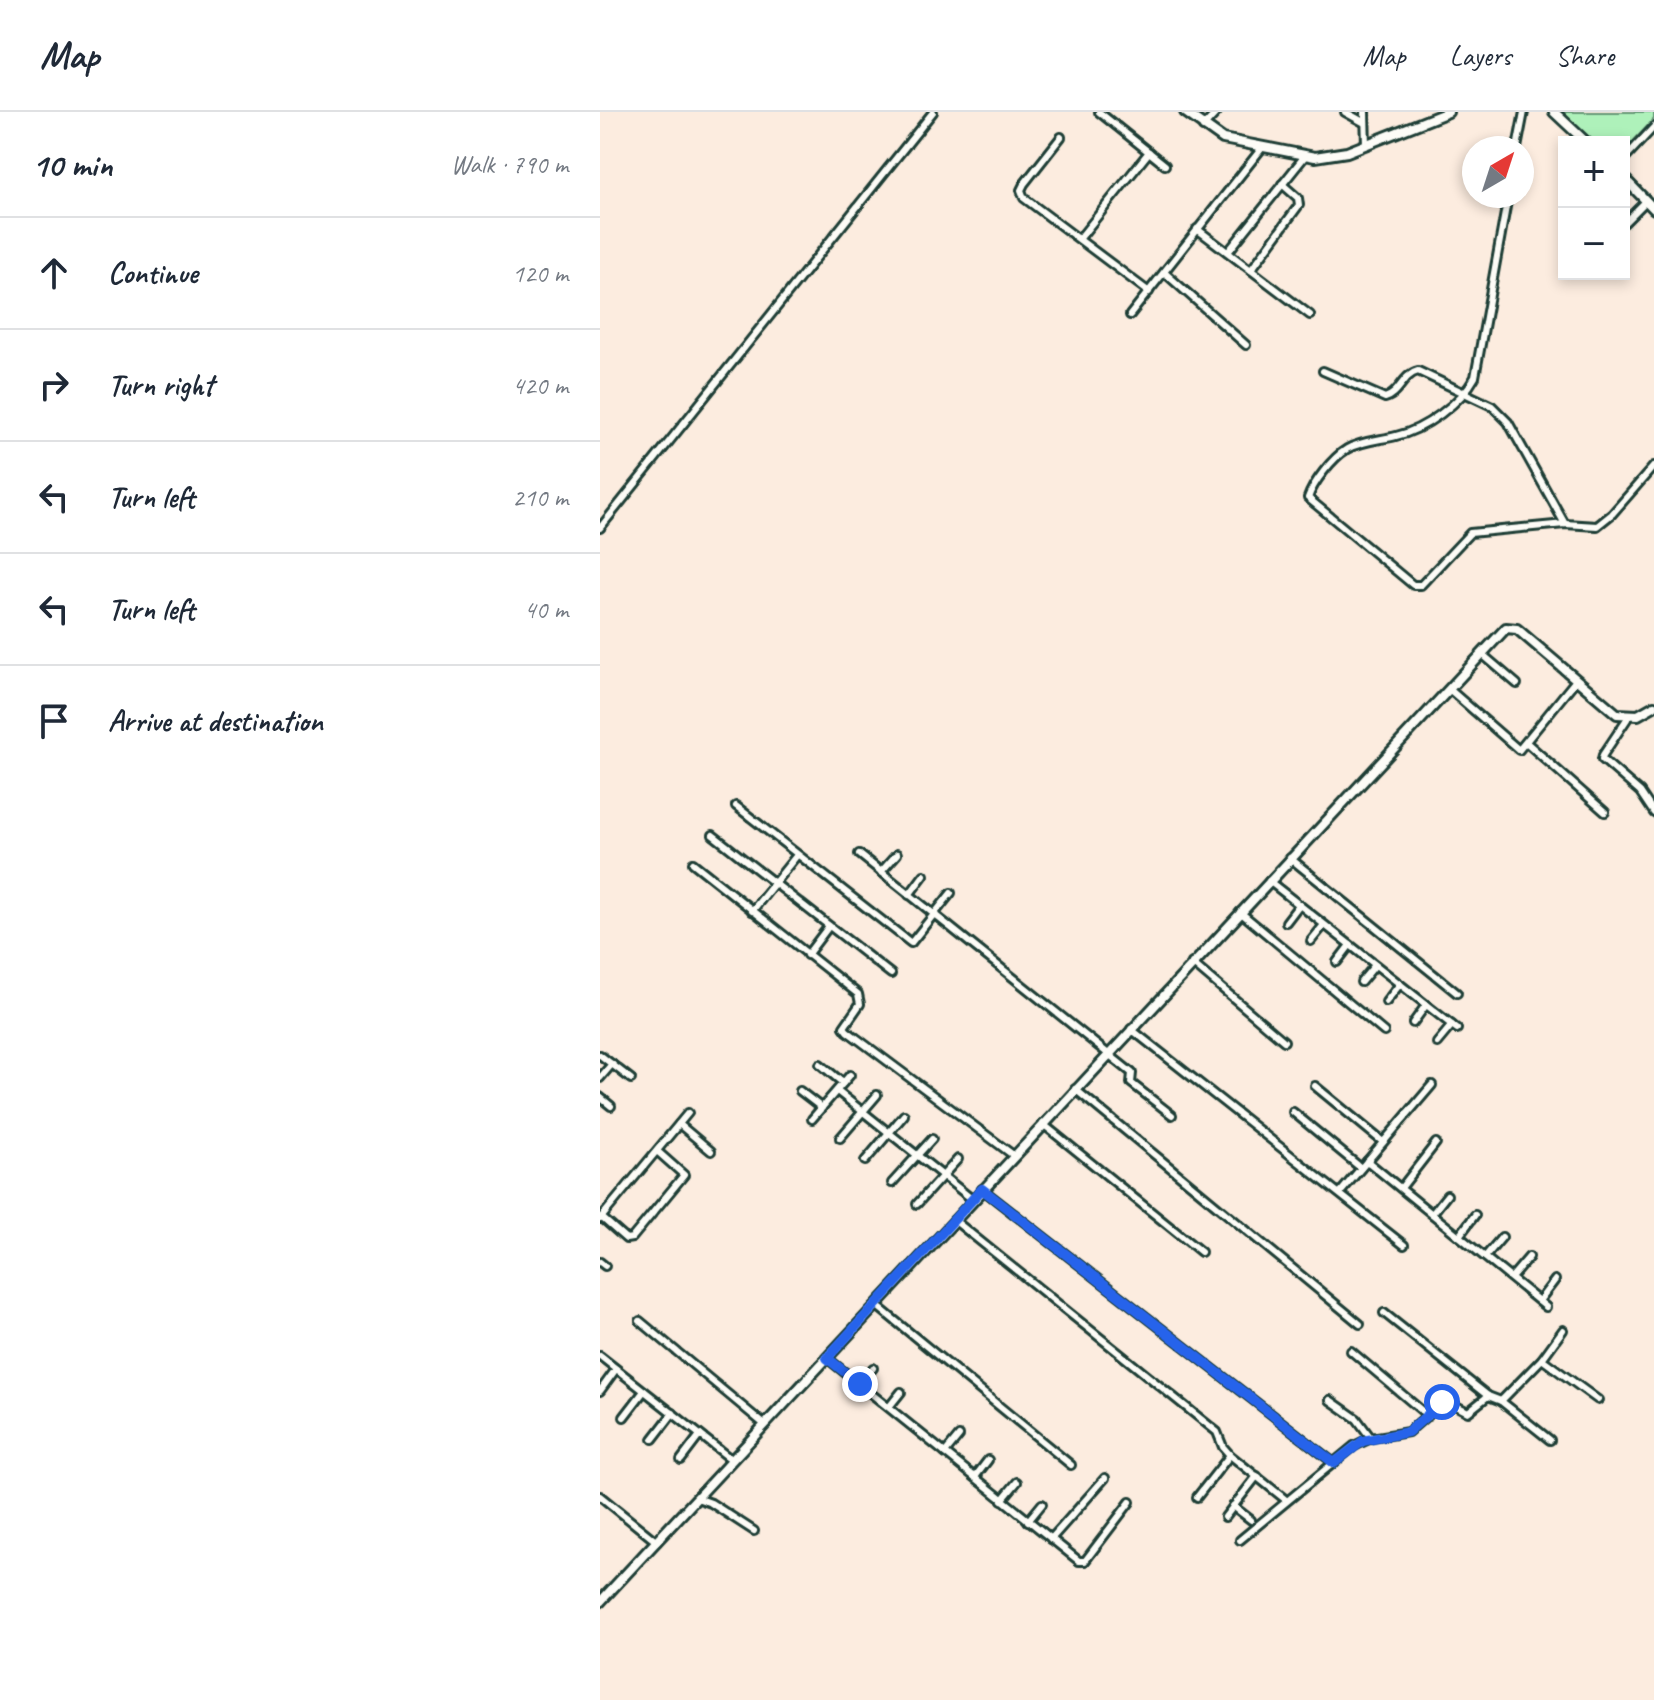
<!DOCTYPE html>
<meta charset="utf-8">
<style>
:root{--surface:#fff;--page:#f2f2f3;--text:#1f2937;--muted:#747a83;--line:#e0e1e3}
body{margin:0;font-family:Caveat,sans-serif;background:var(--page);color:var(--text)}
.controls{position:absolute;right:24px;top:24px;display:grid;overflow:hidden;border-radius:0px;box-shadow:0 4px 12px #0003}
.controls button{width:72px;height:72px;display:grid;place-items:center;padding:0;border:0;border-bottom:2px solid var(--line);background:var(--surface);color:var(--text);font:40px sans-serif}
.compass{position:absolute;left:862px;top:24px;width:72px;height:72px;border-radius:50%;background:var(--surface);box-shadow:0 4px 12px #0003;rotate:39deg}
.stop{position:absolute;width:24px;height:24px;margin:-18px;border:6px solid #2563eb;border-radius:50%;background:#fff}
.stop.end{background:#2563eb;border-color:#fff;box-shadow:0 2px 8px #0008}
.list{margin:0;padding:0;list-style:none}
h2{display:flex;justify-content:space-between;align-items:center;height:104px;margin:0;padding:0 32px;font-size:34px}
h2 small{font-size:26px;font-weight:400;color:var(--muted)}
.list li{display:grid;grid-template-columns:52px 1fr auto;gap:24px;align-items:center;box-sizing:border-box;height:112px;padding:0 32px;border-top:2px solid var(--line)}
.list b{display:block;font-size:30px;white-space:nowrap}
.list em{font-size:26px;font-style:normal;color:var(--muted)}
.icon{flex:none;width:44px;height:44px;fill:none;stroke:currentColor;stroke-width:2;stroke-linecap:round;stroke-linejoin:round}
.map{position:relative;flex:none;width:1054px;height:1588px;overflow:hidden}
header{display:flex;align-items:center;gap:48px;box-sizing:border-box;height:112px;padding:0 40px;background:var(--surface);border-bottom:2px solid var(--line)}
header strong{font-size:38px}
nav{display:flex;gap:44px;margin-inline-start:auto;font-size:28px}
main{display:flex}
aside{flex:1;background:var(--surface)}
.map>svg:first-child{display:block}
.green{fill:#aef1ba;stroke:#669777;stroke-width:2}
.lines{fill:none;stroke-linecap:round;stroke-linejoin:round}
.street-casing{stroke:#1f3d34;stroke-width:12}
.secondary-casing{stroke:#1f3d34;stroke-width:14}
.street{stroke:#fdfcf7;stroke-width:6}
.secondary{stroke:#fdfcf7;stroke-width:8}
.route{stroke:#2563eb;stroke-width:10}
</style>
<header>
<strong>Map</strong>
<nav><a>Map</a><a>Layers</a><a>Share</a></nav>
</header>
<main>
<aside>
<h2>10 min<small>Walk · 790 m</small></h2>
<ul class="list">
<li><svg class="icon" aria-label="ahead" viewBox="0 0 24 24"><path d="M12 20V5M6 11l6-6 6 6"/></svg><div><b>Continue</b></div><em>120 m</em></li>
<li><svg class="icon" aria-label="right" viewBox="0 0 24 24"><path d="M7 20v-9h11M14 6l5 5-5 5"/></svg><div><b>Turn right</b></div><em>420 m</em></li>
<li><svg class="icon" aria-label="left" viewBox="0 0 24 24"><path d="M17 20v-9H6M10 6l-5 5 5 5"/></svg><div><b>Turn left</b></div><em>210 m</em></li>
<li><svg class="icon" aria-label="left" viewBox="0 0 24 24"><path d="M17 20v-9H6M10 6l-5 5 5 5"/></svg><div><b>Turn left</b></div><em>40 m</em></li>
<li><svg class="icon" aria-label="arrive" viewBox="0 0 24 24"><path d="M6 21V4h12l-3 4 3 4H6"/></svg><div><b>Arrive at destination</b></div></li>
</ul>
</aside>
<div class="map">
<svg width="1054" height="1588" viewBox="0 0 1054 1588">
<rect width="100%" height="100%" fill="#fcecdf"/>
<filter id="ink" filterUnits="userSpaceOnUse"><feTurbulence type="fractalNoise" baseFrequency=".0125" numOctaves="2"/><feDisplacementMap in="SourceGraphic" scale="16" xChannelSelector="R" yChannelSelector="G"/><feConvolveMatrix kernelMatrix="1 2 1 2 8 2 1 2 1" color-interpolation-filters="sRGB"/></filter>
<g filter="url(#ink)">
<!-- green -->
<path class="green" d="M959,0H1054V7L1024,39V30H992Z"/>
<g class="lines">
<!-- street casing -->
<g class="street-casing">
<g id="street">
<path d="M499,0L565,53"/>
<path d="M745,0L765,11"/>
<path d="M765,0L766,33"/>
<path d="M603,15L617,0"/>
<path d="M461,25L424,72L421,78L424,86L549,180"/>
<path d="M917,36L924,0"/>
<path d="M1024,47L1054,15"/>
<path d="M908,84L875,265C861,291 824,318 796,324C780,328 761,329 747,337C732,346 713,371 708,386L813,473H821L870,421L965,412L997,414L1012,402L1054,354"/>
<path d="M1024,111L1046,89"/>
<path d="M597,117L710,203"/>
<path d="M480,126L549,40"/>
<path d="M628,140L705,44"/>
<path d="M651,158L699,93L698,86L682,72"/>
<path d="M565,161L646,233"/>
<path d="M530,203L662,36"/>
<path d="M723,259L785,286C800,282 802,263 818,259L892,294L908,310L965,412"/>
<path d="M0,416L333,0"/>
<path d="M882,542L917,572"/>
<path d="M849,577L919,638L976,568"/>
<path d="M1029,604L1003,643L1002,647L1040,680L1054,701"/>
<path d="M927,631L1005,700"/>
<path d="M136,694L311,831L351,781"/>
<path d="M113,723L291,862"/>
<path d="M259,742L532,961L531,971L572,1003"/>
<path d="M690,746L857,881"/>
<path d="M93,751L258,882L260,892L244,915L247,919L413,1043"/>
<path d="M281,760L297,742"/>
<path d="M669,769L857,917"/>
<path d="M309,783L324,763"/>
<path d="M152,799L197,743"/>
<path d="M640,800L784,920"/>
<path d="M686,810L699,793"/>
<path d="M711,829L724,813"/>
<path d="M207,843L229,814"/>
<path d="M737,850L750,833"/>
<path d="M592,851L684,929"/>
<path d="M761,870L775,853"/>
<path d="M786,890L800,872"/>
<path d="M813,911L826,893"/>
<path d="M531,917L804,1133"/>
<path d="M837,931L852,913"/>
<path d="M0,943L31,967"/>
<path d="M220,952L243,971"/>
<path d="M0,966L12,952"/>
<path d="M715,974L783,1030"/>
<path d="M475,977L760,1212"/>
<path d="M200,979L222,996"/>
<path d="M237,979L373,1088"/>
<path d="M0,985L11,994"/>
<path d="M693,1000L761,1056"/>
<path d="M212,1007L250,963"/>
<path d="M79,1012L111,1039"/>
<path d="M443,1012L601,1140"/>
<path d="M240,1026L277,983"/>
<path d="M265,1049L304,1003"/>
<path d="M767,1049L946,1195"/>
<path d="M292,1071L332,1027"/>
<path d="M801,1076L836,1031"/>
<path d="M382,1077L734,1351"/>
<path d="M740,1081L832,973"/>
<path d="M317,1092L358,1047"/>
<path d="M832,1102L847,1083"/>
<path d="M1,1105L26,1127L32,1126L84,1063L57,1039"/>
<path d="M0,1107L88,1001"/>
<path d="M354,1108L617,1320L623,1335L630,1343L686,1388"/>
<path d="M859,1124L875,1103"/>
<path d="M885,1145L902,1125"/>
<path d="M0,1150L5,1154"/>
<path d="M911,1166L929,1145"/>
<path d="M939,1189L955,1168"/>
<path d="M276,1193L471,1353"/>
<path d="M784,1201L888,1284L901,1289L942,1247L963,1218"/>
<path d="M40,1209L165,1313"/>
<path d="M751,1239L828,1304"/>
<path d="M0,1244L132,1348"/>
<path d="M227,1246L479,1449H485L530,1390"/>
<path d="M942,1247L998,1288"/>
<path d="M260,1272L273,1256"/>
<path d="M0,1279L16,1257"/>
<path d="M730,1288L757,1307L771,1326"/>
<path d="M901,1289L950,1328"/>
<path d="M289,1295L301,1280"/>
<path d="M24,1305L44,1279"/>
<path d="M53,1327L73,1301"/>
<path d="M345,1341L359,1324"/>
<path d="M81,1348L100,1323"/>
<path d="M375,1365L388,1348"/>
<path d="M0,1384L57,1430"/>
<path d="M597,1385L630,1343"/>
<path d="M97,1386L111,1391L154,1419"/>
<path d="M402,1388L417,1370"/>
<path d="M633,1394L651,1408"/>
<path d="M625,1405L657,1364"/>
<path d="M428,1409L442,1392"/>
<path d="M451,1427L505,1366"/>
<path d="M640,1428L754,1334L771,1326L808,1320L845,1288L868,1300L888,1284"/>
</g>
</g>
<!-- secondary casing -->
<g class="secondary-casing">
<g id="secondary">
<path d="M585,0L623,27L715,45L747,40L848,0"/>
<path d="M954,0L986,30"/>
<path d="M1024,66L1054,97"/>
<path d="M0,1490L906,516L917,517L1017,602L1038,603L1054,594"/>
</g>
</g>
<!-- street -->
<use href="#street" class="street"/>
<!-- secondary -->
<use href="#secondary" class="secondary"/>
</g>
</g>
<g class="lines" filter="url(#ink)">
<!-- route -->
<path class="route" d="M260,1272L227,1246L382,1077L734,1351L763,1329L808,1320L842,1290"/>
</g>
</svg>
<div class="controls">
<button>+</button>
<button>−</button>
</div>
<svg class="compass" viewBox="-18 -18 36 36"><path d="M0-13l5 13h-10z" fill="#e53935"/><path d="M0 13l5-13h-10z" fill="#747a83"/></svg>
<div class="stop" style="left:842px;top:1290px"></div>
<div class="stop end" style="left:260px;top:1272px"></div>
</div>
</main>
